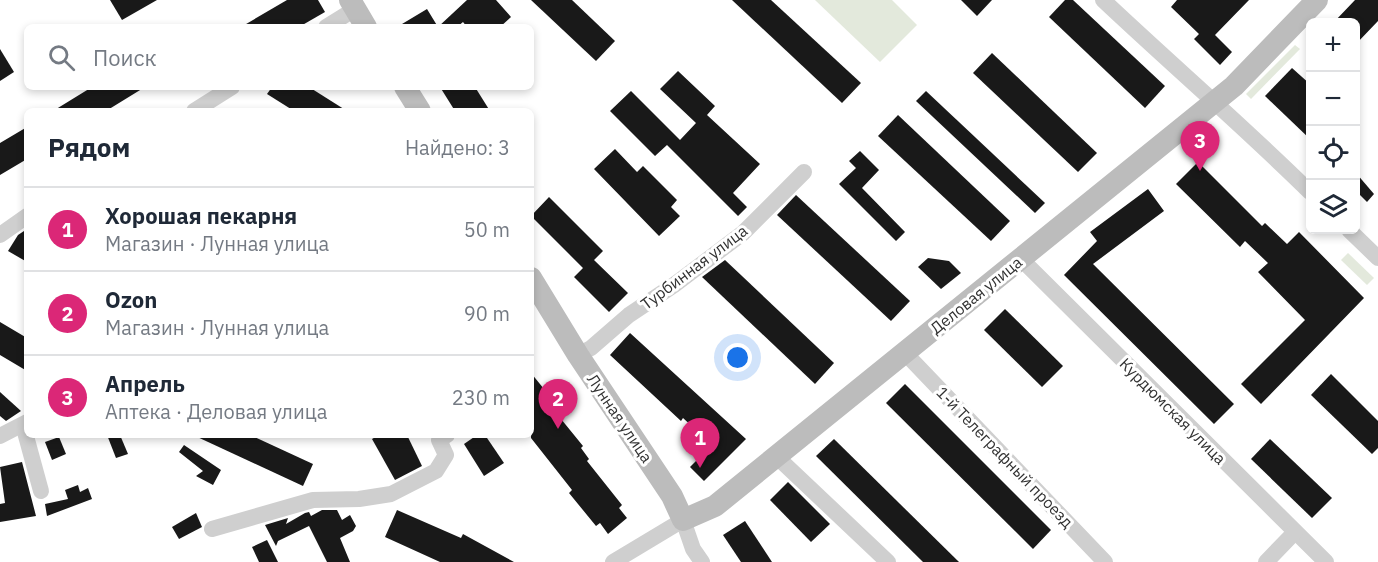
<!DOCTYPE html>
<html lang="ru">
<meta charset="utf-8">
<style>
:root{--surface:#fff;--page:#f2f2f3;--text:#1f2937;--muted:#747a83;--line:#e0e1e3;--accent:#db2777}
body{margin:0;font-family:"IBM Plex Sans",sans-serif;background:var(--page);color:var(--text)}
.controls{position:absolute;right:18px;top:18px;display:grid;overflow:hidden;border-radius:9px;box-shadow:0 3px 9px #0003}
.controls button{width:54px;height:54px;display:grid;place-items:center;padding:0;border:0;border-bottom:2px solid var(--line);background:var(--surface);color:var(--text);font:30px sans-serif}
.you{position:absolute;left:738px;top:358px;width:21px;height:21px;margin:-15px;border:4px solid #fff;border-radius:50%;background:#1a73e8;box-shadow:0 0 0 9px #1a73e833}
.badge{display:grid;place-items:center;width:39px;height:39px;border-radius:50%;background:var(--accent);color:#fff;font-size:20px;font-weight:700}
.pin{position:absolute;translate:-50% -50px;filter:drop-shadow(0 2px 3px #0008)}
.pin::after{content:'';position:absolute;top:32px;width:21px;height:18px;background:inherit;clip-path:polygon(0 0,100% 0,50% 100%)}
.list{margin:0;padding:0;list-style:none}
h2{display:flex;justify-content:space-between;align-items:center;height:78px;margin:0;padding:0 24px;font-size:26px}
h2 small{font-size:20px;font-weight:400;color:var(--muted)}
.list li{display:grid;grid-template-columns:39px 1fr auto;gap:18px;align-items:center;box-sizing:border-box;height:84px;padding:0 24px;border-top:2px solid var(--line)}
.list b{display:block;font-size:22px;white-space:nowrap}
.list p{margin:0;font-size:20px;white-space:nowrap;color:var(--muted)}
.list em{font-size:20px;font-style:normal;color:var(--muted)}
.icon{flex:none;width:33px;height:33px;fill:none;stroke:currentColor;stroke-width:2;stroke-linecap:round;stroke-linejoin:round}
.map{position:relative;flex:none;width:1378px;height:562px;overflow:hidden}
.search{position:absolute;background:var(--surface);box-shadow:0 3px 9px #0003;left:24px;top:24px;width:510px;height:66px;display:flex;align-items:center;gap:15px;box-sizing:border-box;padding:0 21px;border-radius:9px;color:var(--muted);font-size:22px}
.panel{position:absolute;background:var(--surface);box-shadow:0 3px 9px #0003;left:24px;top:108px;width:510px;height:330px;border-radius:9px}
.map>svg:first-child{display:block}
.green{fill:#e3e9dc}
.building{fill:#191919}
.lines{fill:none;stroke-linecap:round;stroke-linejoin:round}
.street{stroke:#cfcfcf;stroke-width:16}
.secondary{stroke:#bcbcbc;stroke-width:22}
.labels{text-anchor:middle;stroke-width:6;stroke-linejoin:round;paint-order:stroke}
.street-label{font-size:16px;fill:#323232;stroke:#fff}
</style>
<div class="map">
<svg width="1378" height="562" viewBox="0 0 1378 562">
<rect width="100%" height="100%" fill="#fff"/>
<!-- green -->
<g class="green">
<path d="M815,0H892L917,25L880,62Z"/>
<path d="M1295,45L1300,49L1251,99L1246,94Z"/>
<path d="M1348,253L1374,278L1367,285L1341,260Z"/>
</g>
<!-- building -->
<g class="building">
<path d="M110,0H157L122,20Z"/>
<path d="M287,0H318L325,12L299,27H241Z"/>
<path d="M467,0H496L511,17L500,27H467L463,22L457,27H397L427,9L438,27Z"/>
<path d="M531,0H572L615,41L596,61Z"/>
<path d="M732,0H771L861,83L842,103Z"/>
<path d="M961,0H992L977,16Z"/>
<path d="M1065,0H1073L1165,86L1145,108L1049,17Z"/>
<path d="M1177,0H1249L1215,35L1232,52L1220,65L1194,39L1199,34L1171,7Z"/>
<path d="M1355,0H1378V21L1356,44V22H1334Z"/>
<path d="M0,49L14,72L0,81Z"/>
<path d="M992,53L1097,153L1078,172L973,73Z"/>
<path d="M1292,68L1311,85V140L1265,96Z"/>
<path d="M678,71L715,106L707,115L760,164L733,193L747,207L738,216L667,145L655,156L610,111L631,91L680,140L696,123L660,89Z"/>
<path d="M92,87H145L106,111H53Z"/>
<path d="M272,87H309L347,111H294L267,94Z"/>
<path d="M440,87H475L490,111H455Z"/>
<path d="M926,91L1045,203L1035,213L916,101Z"/>
<path d="M898,115L1010,221L991,241L878,136Z"/>
<path d="M27,127V159L0,175V143Z"/>
<path d="M615,149L637,172L643,166L677,200L671,207L680,216L659,236L594,169Z"/>
<path d="M860,151L879,170L862,188L905,232L896,241L839,184L856,168L849,161Z"/>
<path d="M1198,162L1262,226L1265,223L1287,244L1299,232L1364,298L1261,404L1241,384L1305,320L1258,272L1268,263L1245,241L1240,247L1176,184Z"/>
<path d="M1356,173L1374,194L1367,202L1356,191Z"/>
<path d="M1148,189L1164,211L1093,264L1234,404L1214,424L1064,275L1097,241L1090,232Z"/>
<path d="M796,195L910,301L891,321L777,215Z"/>
<path d="M549,197L603,251L594,260L628,293L609,312L574,277L583,268L531,216Z"/>
<path d="M27,229V262L8,251L18,235Z"/>
<path d="M928,258L949,261L961,273L941,289L918,267Z"/>
<path d="M725,260L834,363L815,384L702,277Z"/>
<path d="M1005,309L1063,366L1042,387L984,330Z"/>
<path d="M0,322L27,338V371L0,355Z"/>
<path d="M630,333L746,439L704,481L690,467L712,445L683,418L681,421L610,355Z"/>
<path d="M531,373L544,389L542,390L551,401L548,403L583,446L581,448L589,459L587,461L622,505L619,508L627,518L608,534L600,523L596,526L569,493L572,490L531,438Z"/>
<path d="M1331,374L1378,421V448L1372,454L1311,395Z"/>
<path d="M905,384L1051,530L1033,549L886,403Z"/>
<path d="M0,392L21,411L6,421L0,416Z"/>
<path d="M107,435H120L128,454L116,458Z"/>
<path d="M193,435H250L313,464L303,486Z"/>
<path d="M379,435H407L422,466L395,480L372,439Z"/>
<path d="M477,435H485L504,463L484,476L464,444Z"/>
<path d="M59,437L66,454L52,460L45,442Z"/>
<path d="M834,439L959,562H923L816,456Z"/>
<path d="M1270,439L1332,498L1312,518L1251,459Z"/>
<path d="M184,445L221,470L213,485L196,476L203,471L179,452Z"/>
<path d="M22,462L36,516L0,522V504L5,503L0,467Z"/>
<path d="M788,482L830,524L811,542L770,500Z"/>
<path d="M78,485L80,492L88,488L92,499L47,516L45,504L68,499L65,490Z"/>
<path d="M322,510H337L342,520L350,515L356,526L353,531L340,538L350,562H327L309,526L278,541L276,546L265,525L288,518L286,524L305,513L309,512L311,516Z"/>
<path d="M397,510L461,538L463,534L514,562H440L385,537Z"/>
<path d="M196,513L202,527L179,539L172,527Z"/>
<path d="M745,521L772,562H741L723,535Z"/>
<path d="M267,540L278,562H259L252,547Z"/>
</g>
<g class="lines">
<!-- street -->
<g class="street">
<path d="M1103,0C1172,65 1243,126 1310,192"/>
<path d="M326,27L355,9"/>
<path d="M194,111L232,87"/>
<path d="M1349,230L1378,258"/>
<path d="M0,235L27,216"/>
<path d="M1021,259L1326,562"/>
<path d="M905,353L1105,562"/>
<path d="M578,355L591,348L629,315L674,285L743,233L804,172"/>
<path d="M23,425L41,491"/>
<path d="M0,436L27,422"/>
<path d="M777,457L888,562"/>
<path d="M212,529L313,500L359,499L391,494L436,471L446,455L439,440L447,435"/>
<path d="M613,562L683,520L693,549L702,562"/>
<path d="M1266,562L1295,532"/>
</g>
<!-- secondary -->
<g class="secondary">
<path d="M350,0L366,27"/>
<path d="M405,87L420,111"/>
<path d="M531,278L578,355L672,496L683,520L715,506L1234,86L1317,0"/>
</g>
</g>
<g class="labels">
<!-- street labels -->
<g class="street-label">
<text transform="translate(694 267) rotate(-37)" y="6">Турбинная улица</text>
<text transform="translate(976 295) rotate(-39)" y="6">Деловая улица</text>
<text transform="translate(1173 411) rotate(45)" y="6">Курдюмская улица</text>
<text transform="translate(620 418) rotate(56)" y="6">Лунная улица</text>
<text transform="translate(1005 457) rotate(46)" y="6">1-й Телеграфный проезд</text>
</g>
</g>
</svg>
<div class="controls">
<button>+</button>
<button>−</button>
<button><svg class="icon" aria-label="locate" viewBox="0 0 24 24"><circle cx="12" cy="12" r="6"/><path d="M12 2v4M12 18v4M2 12h4M18 12h4"/></svg></button>
<button><svg class="icon" aria-label="layers" viewBox="0 0 24 24"><path d="M12 4l9 5-9 5-9-5zM3 14l9 5 9-5"/></svg></button>
</div>
<div class="you"></div>
<div class="pin badge" style="left:700px;top:468px">1</div>
<div class="pin badge" style="left:558px;top:429px">2</div>
<div class="pin badge" style="left:1200px;top:171px">3</div>
<div class="search"><svg class="icon" aria-label="search" viewBox="0 0 24 24"><circle cx="10" cy="10" r="6"/><path d="M15 15l6 6"/></svg>Поиск</div>
<section class="panel">
<h2>Рядом<small>Найдено: 3</small></h2>
<ul class="list">
<li><span class="badge">1</span><div><b>Хорошая пекарня</b><p>Магазин · Лунная улица</p></div><em>50 m</em></li>
<li><span class="badge">2</span><div><b>Ozon</b><p>Магазин · Лунная улица</p></div><em>90 m</em></li>
<li><span class="badge">3</span><div><b>Апрель</b><p>Аптека · Деловая улица</p></div><em>230 m</em></li>
</ul>
</section>
</div>
